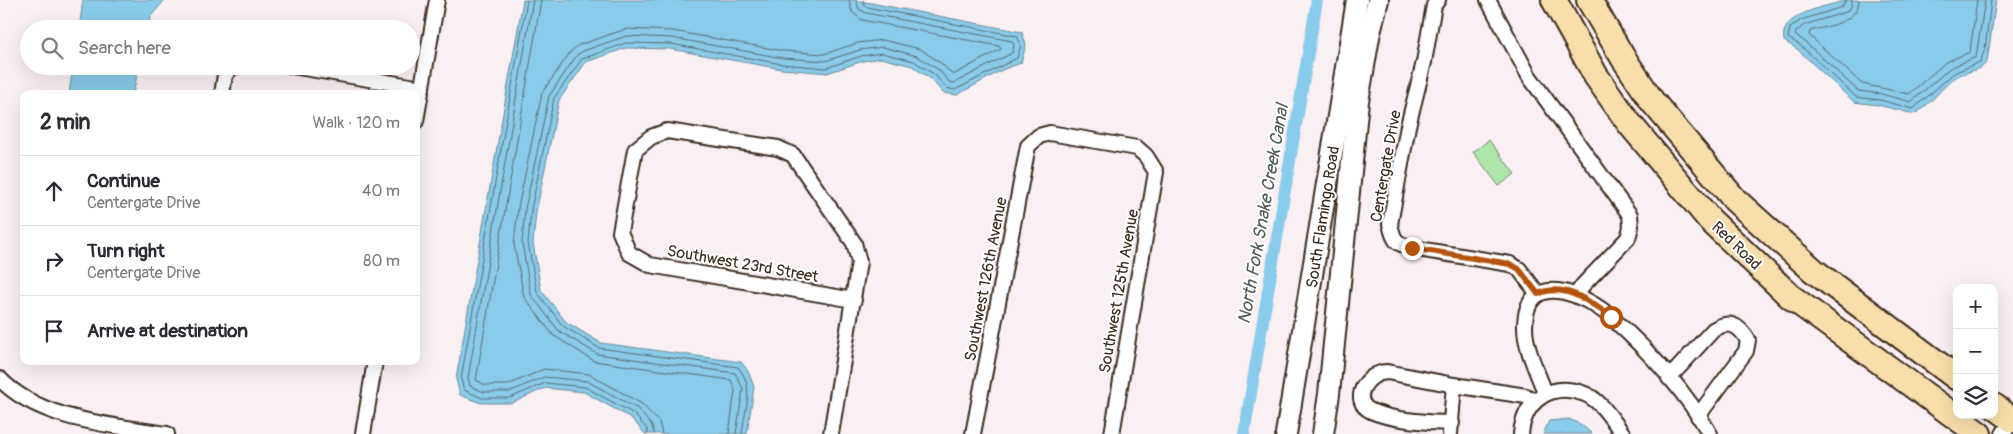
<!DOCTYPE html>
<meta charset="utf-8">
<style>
:root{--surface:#fff;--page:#f2f2f3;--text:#2b2b33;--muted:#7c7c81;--line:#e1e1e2}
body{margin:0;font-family:Pangolin,sans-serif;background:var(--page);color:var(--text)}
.controls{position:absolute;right:15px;bottom:15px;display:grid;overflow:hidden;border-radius:10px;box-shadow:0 5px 20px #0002}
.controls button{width:45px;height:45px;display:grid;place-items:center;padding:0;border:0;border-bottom:1px solid var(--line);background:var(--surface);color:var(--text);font:25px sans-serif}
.stop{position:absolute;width:15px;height:15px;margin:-11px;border:4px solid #b45309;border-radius:50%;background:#fff}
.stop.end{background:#b45309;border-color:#fff;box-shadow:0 1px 5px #0008}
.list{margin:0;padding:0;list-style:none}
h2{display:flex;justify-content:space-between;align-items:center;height:65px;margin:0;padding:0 20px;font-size:21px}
h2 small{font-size:16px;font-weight:400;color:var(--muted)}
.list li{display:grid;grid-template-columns:32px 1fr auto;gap:15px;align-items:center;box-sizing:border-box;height:70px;padding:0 20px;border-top:1px solid var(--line)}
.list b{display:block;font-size:19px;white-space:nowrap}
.list p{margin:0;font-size:16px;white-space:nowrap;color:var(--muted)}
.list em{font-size:16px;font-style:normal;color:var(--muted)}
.icon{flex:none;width:28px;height:28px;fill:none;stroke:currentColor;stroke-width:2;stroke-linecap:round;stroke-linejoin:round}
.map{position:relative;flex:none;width:2013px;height:434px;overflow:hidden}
.search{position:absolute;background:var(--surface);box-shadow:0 5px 20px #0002;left:20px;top:20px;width:400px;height:55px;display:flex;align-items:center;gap:12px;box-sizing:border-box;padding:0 18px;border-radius:28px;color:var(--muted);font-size:19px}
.panel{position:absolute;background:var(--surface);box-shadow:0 5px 20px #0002;left:20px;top:90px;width:400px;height:275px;border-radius:10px}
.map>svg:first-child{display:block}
.green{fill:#aee6aa;stroke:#748864}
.water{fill:#89cbea;stroke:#6a8b98}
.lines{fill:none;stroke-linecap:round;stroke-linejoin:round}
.shore{stroke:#5a6a70;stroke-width:1}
.canal{stroke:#89cbea;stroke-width:12}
.minor-casing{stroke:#3b2a1e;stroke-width:18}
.secondary-casing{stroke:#3b2a1e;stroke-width:24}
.trunk-casing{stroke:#3b2a1e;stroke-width:28}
.minor{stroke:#fff;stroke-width:14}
.secondary{stroke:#fff;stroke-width:20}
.trunk{stroke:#f8deab;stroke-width:24}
.route{stroke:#b45309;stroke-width:6}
.labels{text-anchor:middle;stroke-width:4;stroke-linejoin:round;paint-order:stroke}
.street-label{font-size:16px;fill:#3b2a1e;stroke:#fff}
.water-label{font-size:18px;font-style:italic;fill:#525a5b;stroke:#fff}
</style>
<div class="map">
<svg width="2013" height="434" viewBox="0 0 2013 434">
<rect width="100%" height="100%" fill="#faeff3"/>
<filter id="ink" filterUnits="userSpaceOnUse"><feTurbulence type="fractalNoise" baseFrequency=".02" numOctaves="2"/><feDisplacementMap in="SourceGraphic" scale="10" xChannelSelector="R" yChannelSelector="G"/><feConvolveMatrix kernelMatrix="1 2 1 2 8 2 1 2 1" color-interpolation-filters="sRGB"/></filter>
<g filter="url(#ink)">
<!-- green -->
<path class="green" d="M1489,140L1515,174L1499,186L1473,152Z"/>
<!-- water -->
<g class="water">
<path d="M83,0H165L151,16L148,29H79Z"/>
<path d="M523,0H855L1022,32L1026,45L1021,63L1004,69L957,95L943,93L931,79L912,66L881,58L863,61L827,73L782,69L670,49L626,48L586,62L559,100L536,212L533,243L541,290L566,322L601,343L741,362L748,371L754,387L747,434H645L631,418L584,392L545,388L512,403H481L460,395L456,379Z"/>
<path d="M1848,0H1996L1987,62C1980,72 1965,71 1956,77C1941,87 1929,107 1914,114L1878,105L1854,102L1797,49L1784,41C1778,13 1828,6 1848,0Z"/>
<path d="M73,66H139L133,94H69Z"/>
<path d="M1569,419L1582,425L1592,434H1543L1549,421Z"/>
</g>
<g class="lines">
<!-- shore -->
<g class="shore">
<path d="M527,0L461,379L464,390L482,398H510L545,383L585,387L634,414L647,429L648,434"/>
<path d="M533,0L468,378L470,386L484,392H509L544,377L587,381L638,409L652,426L654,434"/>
<path d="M541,0L476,380L485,385H508L544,369L589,374L642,404L659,422L662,434"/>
<path d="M1846,0L1842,7L1801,20L1790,28L1788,38L1800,45L1856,97L1880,100L1913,109L1954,73L1980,62L1985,49L1991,0"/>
<path d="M1852,0L1851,7L1846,12L1804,25L1796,32L1795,35L1804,41L1858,91L1881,94L1911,102L1950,68L1976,57L1985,0"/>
<path d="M1859,0C1858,23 1828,26 1810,31L1809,35L1862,84L1909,94L1946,62L1970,52L1977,0"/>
<path d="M729,434L735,390L731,380L594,361L553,335L524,297L514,244L518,208L542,93L571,51L579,45L626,29L673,31L784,51L824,54L858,43L883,40L920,49L942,64L953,75L1001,49L999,46L862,20L852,12L849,0"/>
<path d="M736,434L743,389L735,373L597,354L559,331L531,295L522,243L525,209L549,96L577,55L583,51L626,36L672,38L783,58L825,61L860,50L883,47L917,56L939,70L949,82L954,83L1012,53L1014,45L1012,41L866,13L859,9L856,0"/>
<path d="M742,434C744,409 756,389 738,367L599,348L563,326L537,292L528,243L531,210L554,98L582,59L626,43L671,44L782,64L826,68L861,56L882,53L914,61L935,75L946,88L955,90L1017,58L1021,45L1017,36L867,7L864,5L863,0"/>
</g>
<!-- canal -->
<path class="canal" d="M1244,434L1317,0"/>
<!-- minor casing -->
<g class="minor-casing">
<g id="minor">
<path d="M1438,0L1434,5L1424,62L1408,126L1390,224C1394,241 1395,243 1412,248L1510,264L1519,269L1538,294"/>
<path d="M1488,0L1529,76L1630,215L1631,227L1628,238L1583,285L1576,295"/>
<path d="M292,66L422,88"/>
<path d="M222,94L225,75L233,66"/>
<path d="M416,121L437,0"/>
<path d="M1669,378L1713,330C1729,320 1738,324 1748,340L1746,351L1698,416"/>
<path d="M0,379C40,421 113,425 167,434"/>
<path d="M1545,393C1538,373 1525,349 1525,327C1525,268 1584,293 1612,318C1649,351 1685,391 1710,434"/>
<path d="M1452,423C1430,423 1390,420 1371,411C1350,401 1365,373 1387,372L1454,385"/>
<path d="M363,434L375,361"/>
<path d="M831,434L859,262L854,243L793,155L778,148L667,131L651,137L635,150L620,232L629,253L650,265L854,300"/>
<path d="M973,434L1028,146L1039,136L1050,133L1137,148L1146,156L1156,172L1112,434"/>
<path d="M1450,434L1454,385L1526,396L1535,401"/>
<path d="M1521,434C1524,402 1549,382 1582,393C1600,398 1612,420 1623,434"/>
<path d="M2003,434L2013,419"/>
</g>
</g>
<!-- secondary casing -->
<g class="secondary-casing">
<g id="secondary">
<path d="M1286,434L1357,0"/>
<path d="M1323,434L1329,394L1358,101L1369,37L1378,0"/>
</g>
</g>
<!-- trunk casing -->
<g class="trunk-casing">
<g id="trunk">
<path d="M1554,0L1596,76L1629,123L1710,220L1791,297L1979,434"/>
<path d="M1589,0L1622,56L1652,101L1735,200L1814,271L1957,378"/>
<path d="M1994,406L2013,420"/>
</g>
</g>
<!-- minor -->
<use href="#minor" class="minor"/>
<!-- secondary -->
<use href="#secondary" class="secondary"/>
<!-- trunk -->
<use href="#trunk" class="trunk"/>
</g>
</g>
<g class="lines" filter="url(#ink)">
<!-- route -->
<path class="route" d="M1412,248L1510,264L1519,269L1538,294C1564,282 1591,302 1611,317"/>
</g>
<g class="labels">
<!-- street labels -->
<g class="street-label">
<text transform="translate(1385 166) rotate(-80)" y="6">Centergate Drive</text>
<text transform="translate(1322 217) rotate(-81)" y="6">South Flamingo Road</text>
<text transform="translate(1737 245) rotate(44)" y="6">Red Road</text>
<text transform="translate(743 263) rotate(10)" y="6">Southwest 23rd Street</text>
<text transform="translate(985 279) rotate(-79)" y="6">Southwest 126th Avenue</text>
<text transform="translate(1118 291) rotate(-80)" y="6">Southwest 125th Avenue</text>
</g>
<!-- water labels -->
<g class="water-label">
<text transform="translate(1263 214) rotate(-80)" y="6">North Fork Snake Creek Canal</text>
</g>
</g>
</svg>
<div class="controls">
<button>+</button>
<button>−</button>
<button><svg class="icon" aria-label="layers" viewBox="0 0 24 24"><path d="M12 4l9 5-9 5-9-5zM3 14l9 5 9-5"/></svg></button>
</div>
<div class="stop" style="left:1611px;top:317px"></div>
<div class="stop end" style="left:1412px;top:248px"></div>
<div class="search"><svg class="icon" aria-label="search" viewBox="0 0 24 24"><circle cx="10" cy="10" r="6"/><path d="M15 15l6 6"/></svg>Search here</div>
<section class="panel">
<h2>2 min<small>Walk · 120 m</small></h2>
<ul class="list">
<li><svg class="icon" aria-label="ahead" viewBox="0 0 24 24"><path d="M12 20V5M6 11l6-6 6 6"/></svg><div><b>Continue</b><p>Centergate Drive</p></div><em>40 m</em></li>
<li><svg class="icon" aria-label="right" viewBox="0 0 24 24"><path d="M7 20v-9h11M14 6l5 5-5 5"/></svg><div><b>Turn right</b><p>Centergate Drive</p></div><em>80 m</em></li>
<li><svg class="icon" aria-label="arrive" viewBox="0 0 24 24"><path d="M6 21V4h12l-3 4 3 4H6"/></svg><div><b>Arrive at destination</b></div></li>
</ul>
</section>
</div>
